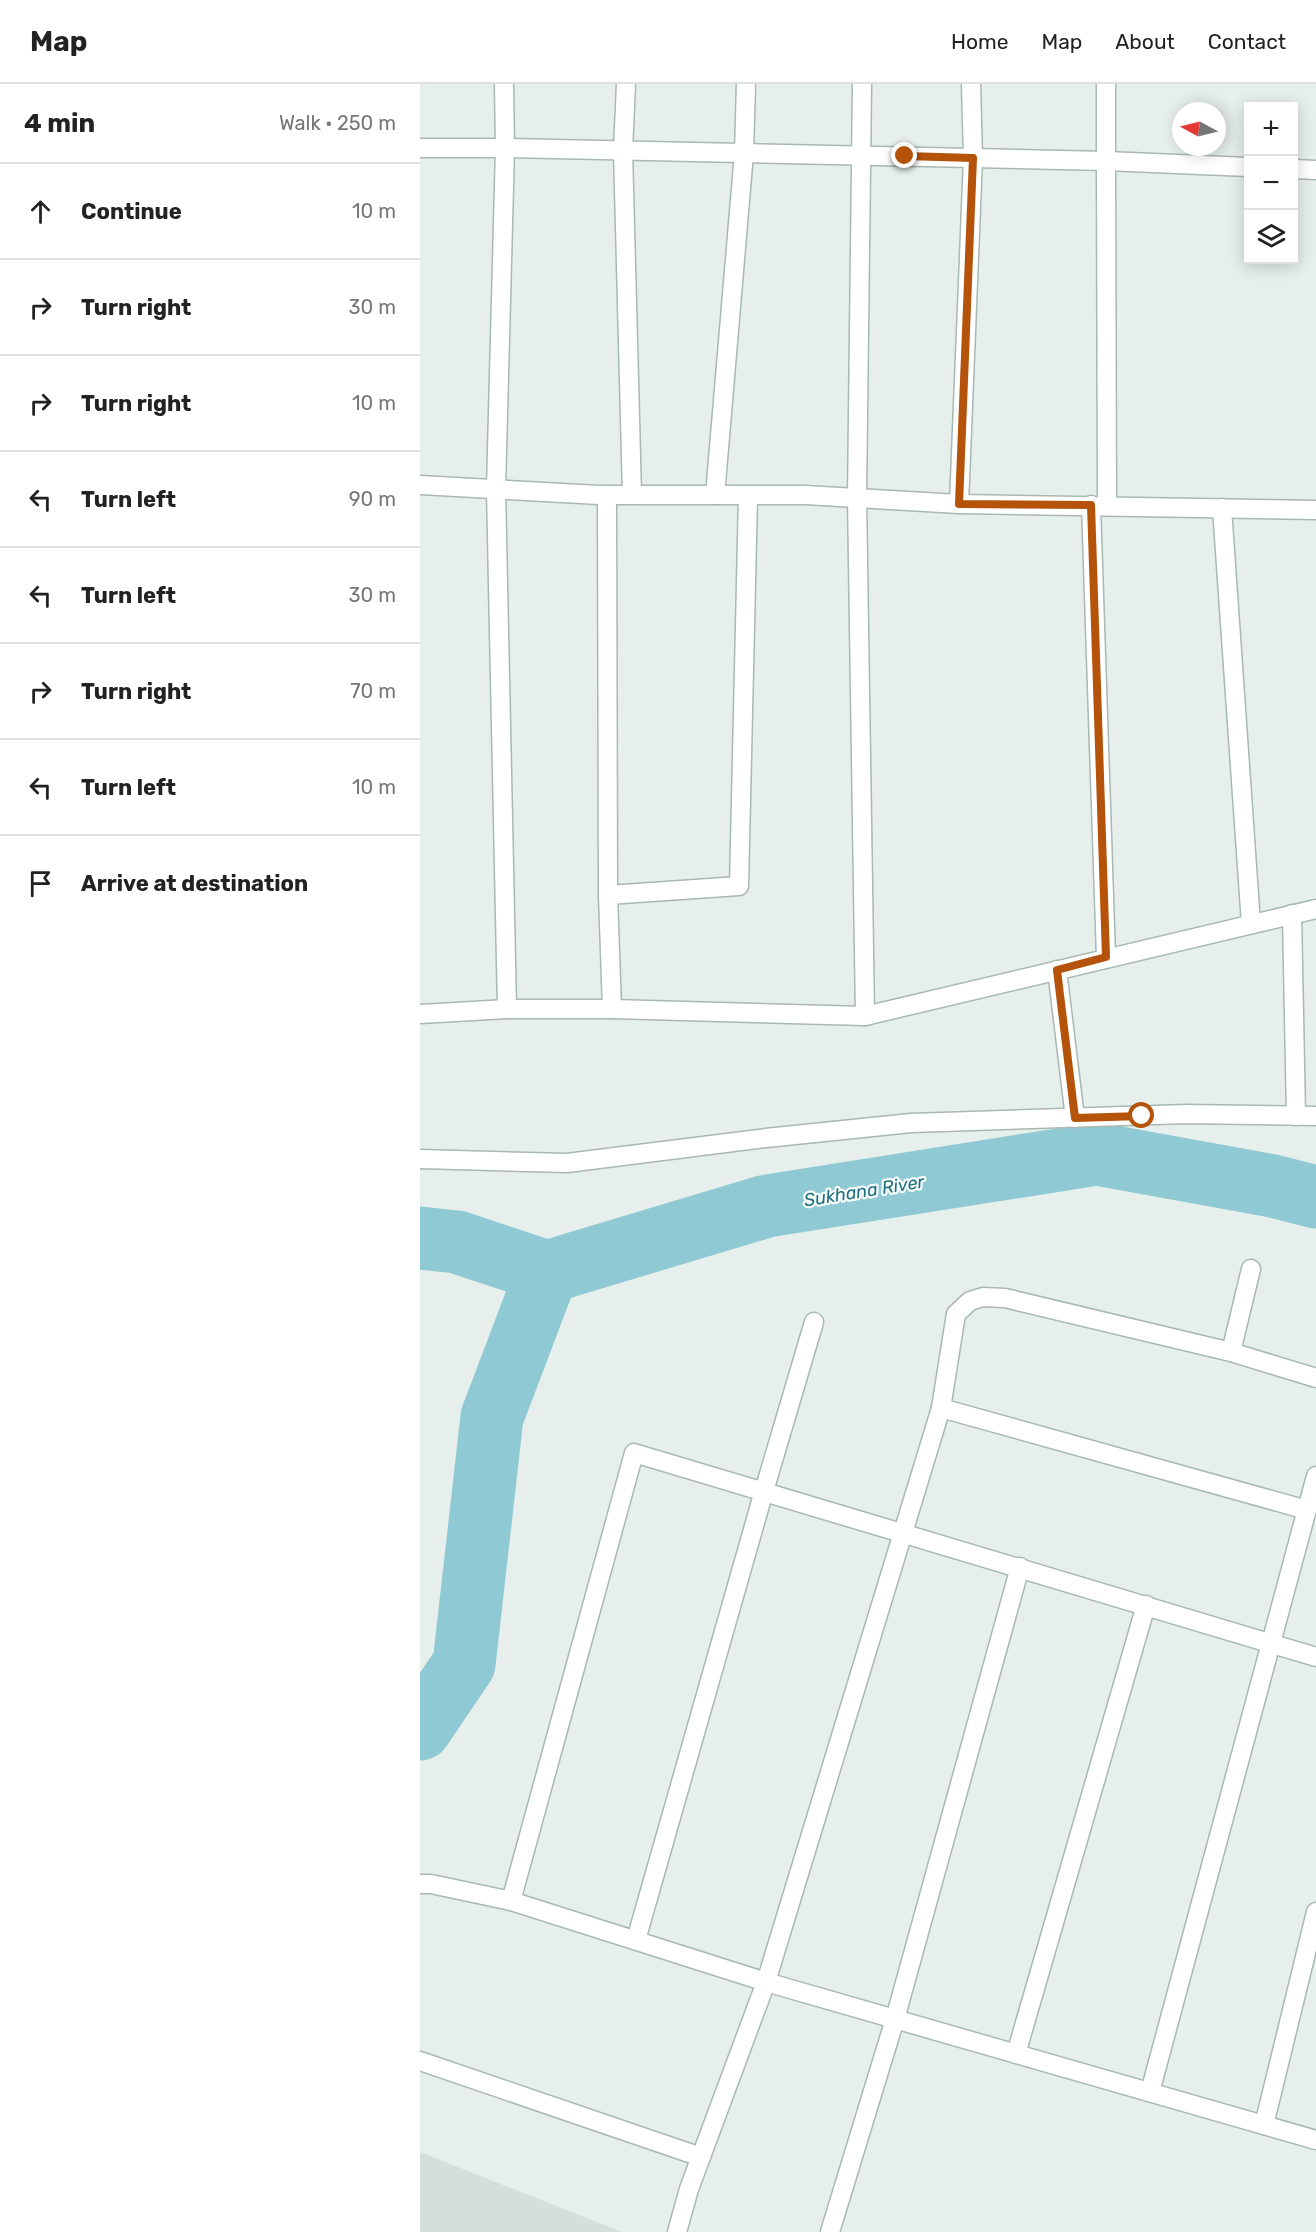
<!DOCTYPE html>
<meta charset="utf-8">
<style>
:root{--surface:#fff;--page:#f2f2f2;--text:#222;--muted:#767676;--line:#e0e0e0}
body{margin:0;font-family:Rubik,sans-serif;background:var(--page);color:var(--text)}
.controls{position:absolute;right:18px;top:18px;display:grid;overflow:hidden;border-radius:0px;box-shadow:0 3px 15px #0003}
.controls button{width:54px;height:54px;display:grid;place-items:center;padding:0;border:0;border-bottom:2px solid var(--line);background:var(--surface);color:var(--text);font:30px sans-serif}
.compass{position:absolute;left:752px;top:18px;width:54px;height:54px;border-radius:50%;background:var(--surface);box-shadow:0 3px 15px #0003;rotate:277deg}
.stop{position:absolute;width:18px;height:18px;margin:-14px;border:4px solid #b45309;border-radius:50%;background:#fff}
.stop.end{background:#b45309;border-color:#fff;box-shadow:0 2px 6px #0008}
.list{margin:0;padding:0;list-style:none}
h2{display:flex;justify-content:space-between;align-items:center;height:78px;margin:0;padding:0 24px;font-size:26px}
h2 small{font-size:20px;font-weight:400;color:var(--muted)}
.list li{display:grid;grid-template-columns:39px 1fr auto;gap:18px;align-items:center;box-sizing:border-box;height:96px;padding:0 24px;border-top:2px solid var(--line)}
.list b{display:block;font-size:22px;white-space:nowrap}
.list em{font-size:20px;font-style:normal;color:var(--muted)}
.icon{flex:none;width:33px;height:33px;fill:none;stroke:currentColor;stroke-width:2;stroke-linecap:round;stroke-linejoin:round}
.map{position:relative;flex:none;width:896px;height:2148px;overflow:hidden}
header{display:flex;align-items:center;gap:36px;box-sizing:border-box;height:84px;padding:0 30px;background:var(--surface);border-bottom:2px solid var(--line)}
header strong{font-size:28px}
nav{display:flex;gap:33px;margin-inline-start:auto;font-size:21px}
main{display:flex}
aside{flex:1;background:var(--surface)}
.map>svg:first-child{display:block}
.built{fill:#d4dfda}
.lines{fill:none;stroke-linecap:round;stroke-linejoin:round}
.river{stroke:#8ec9d4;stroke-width:63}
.street-casing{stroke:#a8b8b2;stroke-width:21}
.street{stroke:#fff;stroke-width:18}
.route{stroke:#b45309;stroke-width:8}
.labels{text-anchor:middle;stroke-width:4.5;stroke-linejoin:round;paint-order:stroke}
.water-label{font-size:18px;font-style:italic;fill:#1c6f80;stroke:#f7fbf9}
</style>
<header>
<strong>Map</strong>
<nav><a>Home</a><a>Map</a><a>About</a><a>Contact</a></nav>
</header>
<main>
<aside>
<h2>4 min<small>Walk · 250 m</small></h2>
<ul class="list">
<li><svg class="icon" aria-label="ahead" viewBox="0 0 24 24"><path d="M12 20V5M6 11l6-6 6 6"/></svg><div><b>Continue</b></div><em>10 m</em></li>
<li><svg class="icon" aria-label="right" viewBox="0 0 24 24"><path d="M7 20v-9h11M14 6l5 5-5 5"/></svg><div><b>Turn right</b></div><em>30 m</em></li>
<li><svg class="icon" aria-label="right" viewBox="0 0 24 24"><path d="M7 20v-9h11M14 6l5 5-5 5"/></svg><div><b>Turn right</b></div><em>10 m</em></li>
<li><svg class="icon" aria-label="left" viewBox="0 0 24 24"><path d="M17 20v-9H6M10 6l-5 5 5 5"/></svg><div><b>Turn left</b></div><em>90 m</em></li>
<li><svg class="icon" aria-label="left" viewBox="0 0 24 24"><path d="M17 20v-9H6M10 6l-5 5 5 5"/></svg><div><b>Turn left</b></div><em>30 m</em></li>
<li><svg class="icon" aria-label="right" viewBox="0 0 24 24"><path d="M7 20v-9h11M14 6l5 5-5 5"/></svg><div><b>Turn right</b></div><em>70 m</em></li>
<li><svg class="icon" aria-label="left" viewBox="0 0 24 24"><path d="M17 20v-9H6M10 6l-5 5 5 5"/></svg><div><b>Turn left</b></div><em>10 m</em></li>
<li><svg class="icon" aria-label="arrive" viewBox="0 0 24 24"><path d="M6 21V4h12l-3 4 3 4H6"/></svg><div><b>Arrive at destination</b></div></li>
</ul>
</aside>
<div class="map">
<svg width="896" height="2148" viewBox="0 0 896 2148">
<rect width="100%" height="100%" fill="#e6efeb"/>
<!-- built -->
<path class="built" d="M0,2068L202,2148H0Z"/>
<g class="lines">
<!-- river -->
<g class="river">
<path d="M0,1154L37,1158L127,1188L347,1122L677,1070L853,1102L896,1113"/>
<path d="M0,1645L44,1580L72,1333L127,1188"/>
</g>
<!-- street casing -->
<g class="street-casing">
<g id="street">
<path d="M84,0L85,64L76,405L87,925"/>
<path d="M206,0L203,66L212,411"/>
<path d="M442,0L437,413L445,932L896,825"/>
<path d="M0,64H85L686,77V0"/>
<path d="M874,85L896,86"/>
<path d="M0,401L179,411H385L539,420L896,426"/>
<path d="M187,411L188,811"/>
<path d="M295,411L324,69L326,0"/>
<path d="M539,420L553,74L551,0"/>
<path d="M671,421L686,873"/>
<path d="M687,422L686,77L828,83"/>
<path d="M802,424L831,840"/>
<path d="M872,830L876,1032"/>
<path d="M637,886L655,1034"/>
<path d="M192,925L445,932"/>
<path d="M0,930L87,925H192L188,811L319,802L328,412"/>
<path d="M0,1075L147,1079L346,1054L491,1039L766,1030L896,1032"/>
<path d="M831,1185L811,1268L896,1294"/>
<path d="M521,1324L887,1426"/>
<path d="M896,1573L214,1369L91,1817L346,1898L896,2056"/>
<path d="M0,1800H11L91,1817"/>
<path d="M216,1856L344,1407L394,1238"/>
<path d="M596,1970L726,1521"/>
<path d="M0,1977L281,2073"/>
<path d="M730,2008L896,1392"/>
<path d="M844,2041L896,1828"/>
<path d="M257,2148L269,2105L346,1898L521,1324L536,1230L550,1217L563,1213L585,1214L811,1268"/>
<path d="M410,2148L475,1935L600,1483"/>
</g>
</g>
<!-- street -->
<use href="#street" class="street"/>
</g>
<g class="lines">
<!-- route -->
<path class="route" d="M485,72L553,74L539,420L671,421L686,873L637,886L655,1034L722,1032"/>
</g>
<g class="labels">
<!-- water labels -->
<g class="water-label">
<text transform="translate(444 1107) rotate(-9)" y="6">Sukhana River</text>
</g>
</g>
</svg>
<div class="controls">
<button>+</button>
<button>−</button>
<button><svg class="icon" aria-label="layers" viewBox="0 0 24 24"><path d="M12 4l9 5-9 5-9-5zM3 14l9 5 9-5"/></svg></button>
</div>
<svg class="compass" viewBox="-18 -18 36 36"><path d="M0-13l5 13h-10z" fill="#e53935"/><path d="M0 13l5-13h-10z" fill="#767676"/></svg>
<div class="stop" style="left:722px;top:1032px"></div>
<div class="stop end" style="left:485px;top:72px"></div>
</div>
</main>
